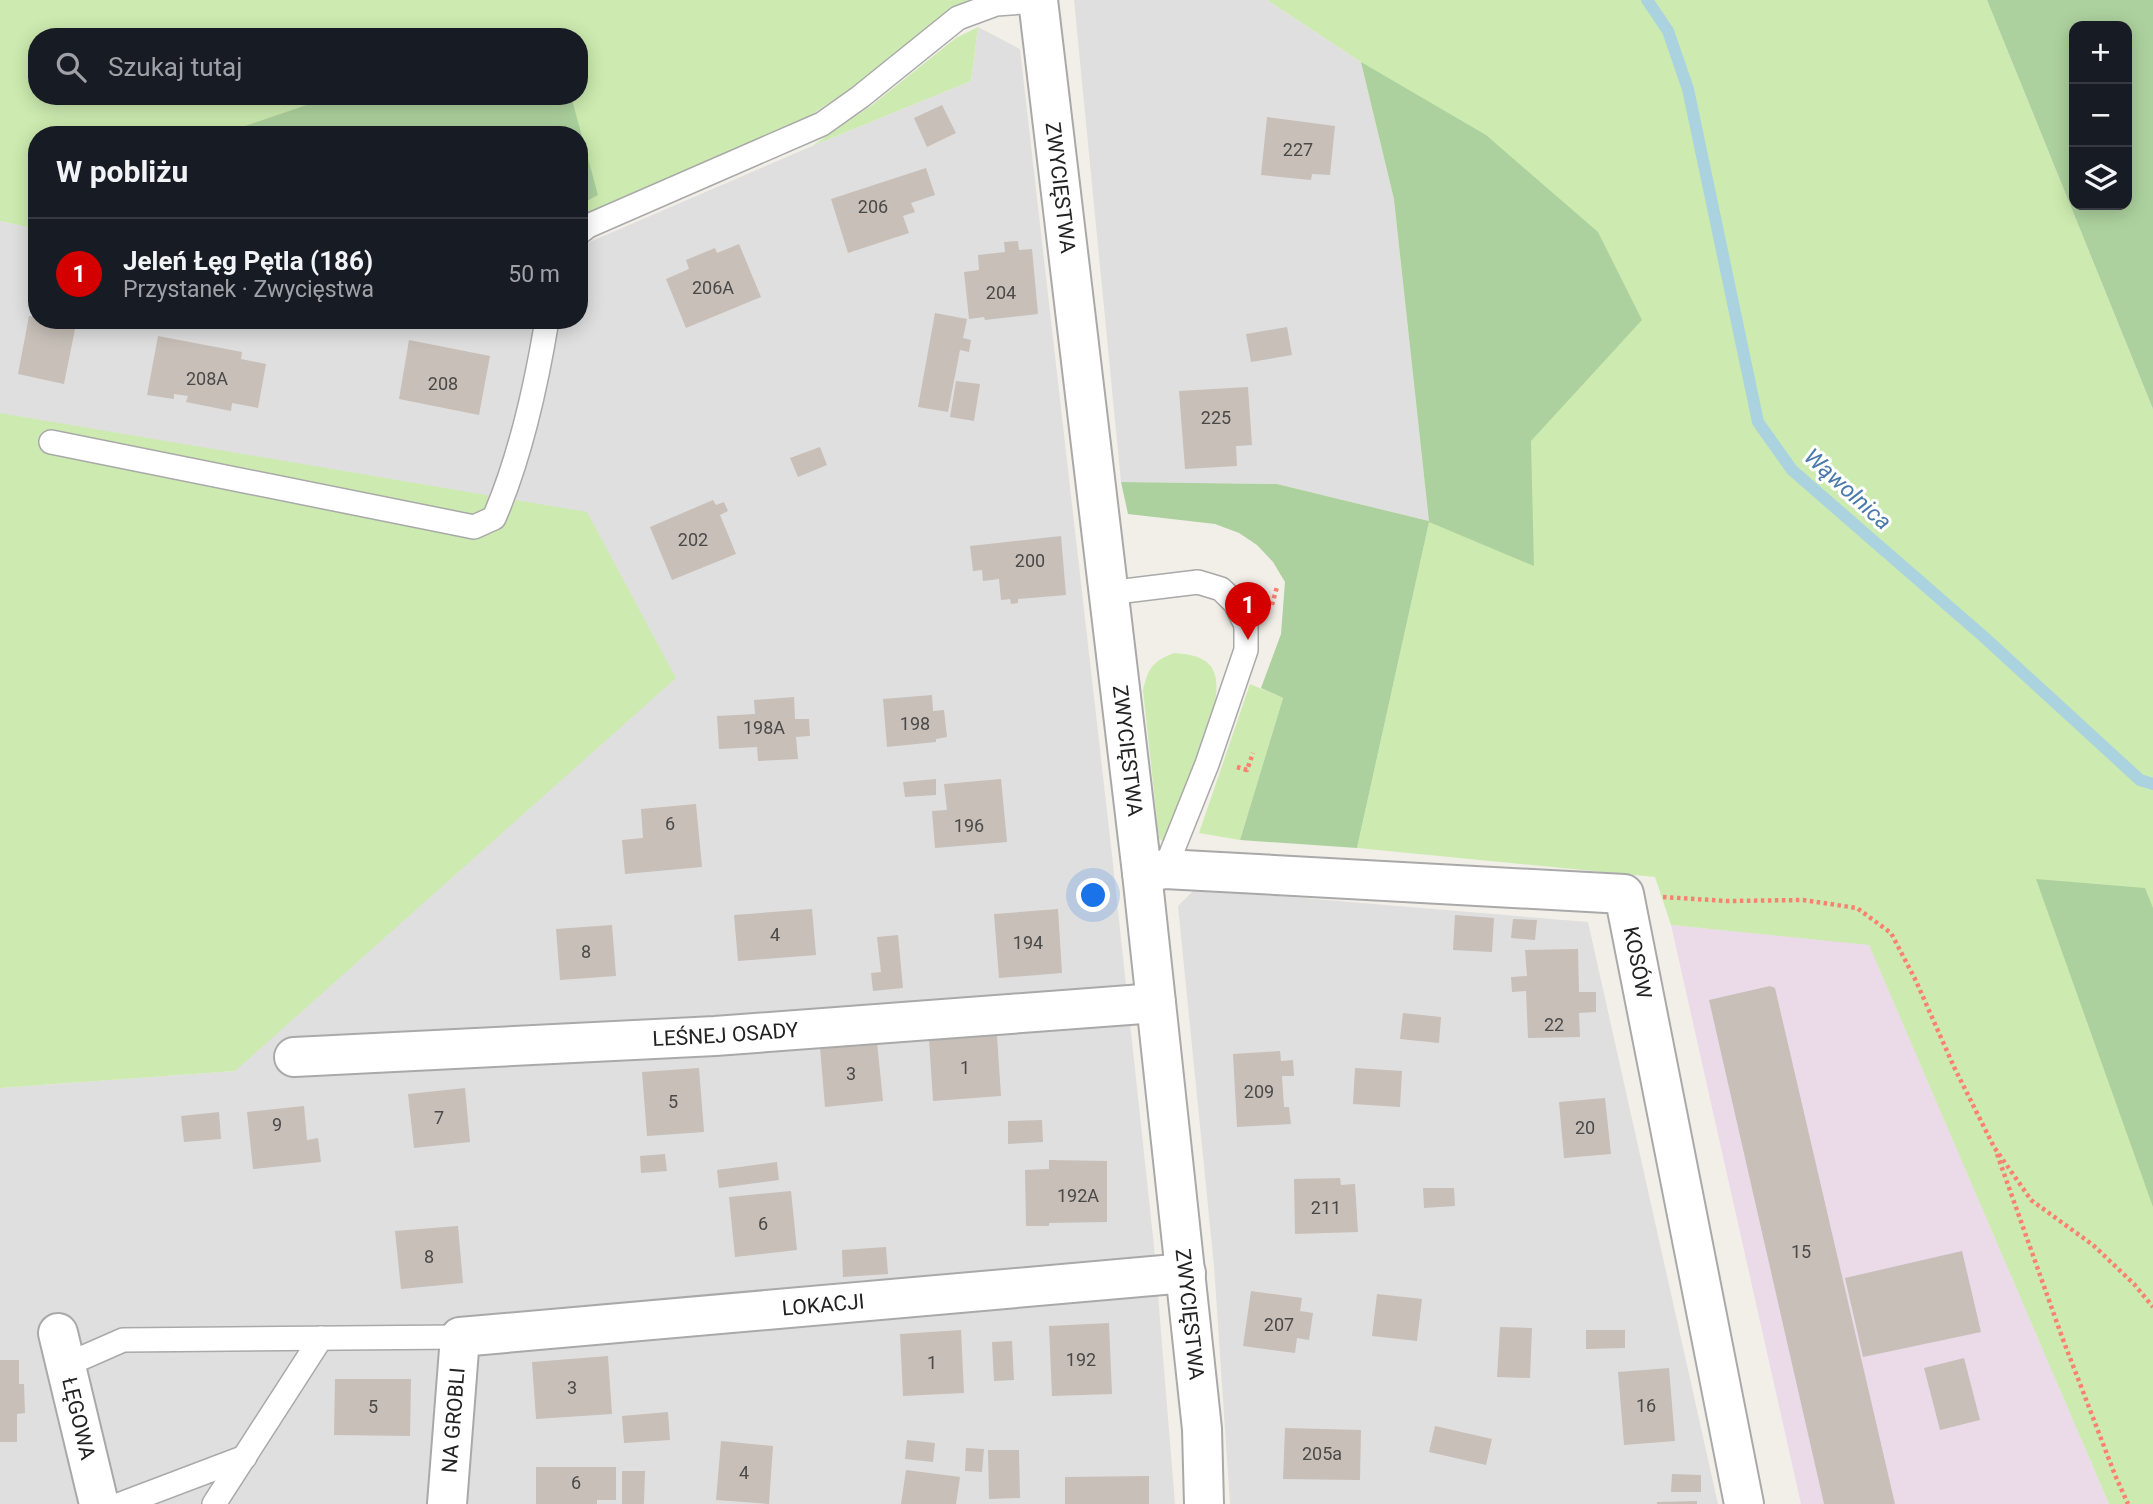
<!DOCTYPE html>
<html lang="pl">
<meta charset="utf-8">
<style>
:root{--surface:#171b24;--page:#242831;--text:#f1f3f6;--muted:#9ea1a6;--line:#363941;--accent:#d40000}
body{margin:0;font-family:Roboto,sans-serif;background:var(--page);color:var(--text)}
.controls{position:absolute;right:21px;top:21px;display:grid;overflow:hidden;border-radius:14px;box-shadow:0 4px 18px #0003}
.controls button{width:63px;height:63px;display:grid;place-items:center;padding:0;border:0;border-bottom:2px solid var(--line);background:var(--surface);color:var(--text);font:35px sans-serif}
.you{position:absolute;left:1094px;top:896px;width:24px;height:24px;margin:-18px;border:5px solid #fff;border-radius:50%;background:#1a73e8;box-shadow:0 0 0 10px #1a73e833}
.badge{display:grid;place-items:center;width:46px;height:46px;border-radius:50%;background:var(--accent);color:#fff;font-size:23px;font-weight:700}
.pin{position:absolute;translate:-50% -58px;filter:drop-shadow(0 2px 4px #0008)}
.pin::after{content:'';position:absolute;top:37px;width:24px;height:21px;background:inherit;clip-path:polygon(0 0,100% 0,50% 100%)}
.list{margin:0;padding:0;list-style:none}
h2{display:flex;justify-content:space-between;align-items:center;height:91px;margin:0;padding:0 28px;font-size:30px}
h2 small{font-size:23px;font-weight:400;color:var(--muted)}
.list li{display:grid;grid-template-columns:46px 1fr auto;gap:21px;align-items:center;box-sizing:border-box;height:112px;padding:0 28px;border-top:2px solid var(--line)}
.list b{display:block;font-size:26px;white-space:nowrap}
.list p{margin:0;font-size:23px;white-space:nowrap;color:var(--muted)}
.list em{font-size:23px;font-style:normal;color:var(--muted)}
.icon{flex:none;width:38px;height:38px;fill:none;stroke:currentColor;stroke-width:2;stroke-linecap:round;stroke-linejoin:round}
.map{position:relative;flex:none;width:2153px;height:1504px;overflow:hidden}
.search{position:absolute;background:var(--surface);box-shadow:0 4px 18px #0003;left:28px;top:28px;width:560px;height:77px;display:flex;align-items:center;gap:18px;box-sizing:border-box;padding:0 24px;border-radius:28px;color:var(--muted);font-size:26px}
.panel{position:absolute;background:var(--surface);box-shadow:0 4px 18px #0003;left:28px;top:126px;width:560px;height:203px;border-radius:28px}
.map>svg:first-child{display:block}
.residential{fill:#e0dfdf}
.industrial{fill:#ebdbe8}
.grass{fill:#cdebb0;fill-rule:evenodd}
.forest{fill:#add19e;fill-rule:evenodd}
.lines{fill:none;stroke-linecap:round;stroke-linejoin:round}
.stream{stroke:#aad3df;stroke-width:12}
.building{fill:#c7bfb8}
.service-casing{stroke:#a9a9a9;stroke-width:26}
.minor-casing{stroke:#a9a9a9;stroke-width:42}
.tertiary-casing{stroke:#a9a9a9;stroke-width:42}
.path{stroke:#fa8072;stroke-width:4.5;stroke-dasharray:3.5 3.5;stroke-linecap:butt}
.service{stroke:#fff;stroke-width:23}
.minor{stroke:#fff;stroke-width:38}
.tertiary{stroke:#fff;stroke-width:38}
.labels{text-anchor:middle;stroke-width:6;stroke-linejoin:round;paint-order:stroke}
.number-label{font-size:18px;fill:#4b4948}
.street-label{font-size:21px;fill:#222;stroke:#fff}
.water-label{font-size:23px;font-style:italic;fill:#4a7aab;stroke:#fff}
</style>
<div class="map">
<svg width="2153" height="1504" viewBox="0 0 2153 1504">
<rect width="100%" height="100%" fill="#f2efe9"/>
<!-- residential -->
<g class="residential">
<path d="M1074,0H1267L1361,62L1394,199L1429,521L1277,484L1121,482Z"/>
<path d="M978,27L1020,49L1111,846L1154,1246L1175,1504H0V1088L235,1071L0,415V221L37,229V320H496L536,328L537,320H579V249L585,244L812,146L971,81Z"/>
<path d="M1195,889L1588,922L1718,1504H1230L1214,1266L1178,906Z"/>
</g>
<!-- industrial -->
<path class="industrial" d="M1671,925L1869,944L2109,1504H1801Z"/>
<!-- grass -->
<g class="grass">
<path d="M0,0H973L955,8L871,75L811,115L579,221V135H37V229L0,221ZM37,37H579V96H37Z"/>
<path d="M1267,0H1987L2153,409V1504H2109L1869,945L1671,925L1655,877L1357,848L1429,521L1394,199L1361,62Z"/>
<path d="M978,27L971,81L812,146L872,105L956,38Z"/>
<path d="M0,413L587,512L676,678L235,1071L0,1088Z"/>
<path d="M1174,653C1209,655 1221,667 1215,703L1172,825L1163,842L1159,838L1143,690C1148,668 1153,661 1174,653Z"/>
<path d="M1250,684L1283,698L1240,840L1199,833Z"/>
</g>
<!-- forest -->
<g class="forest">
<path d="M1987,0H2153V409ZM2127,26V205H2074V26Z"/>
<path d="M1361,62L1486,135L1598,232L1642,320L1531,441L1534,566L1429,522L1357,848L1240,840L1283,698L1261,688L1281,634L1285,582L1273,562L1257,545L1239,533L1215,524L1128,514L1121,482L1277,484L1429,521L1394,199Z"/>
<path d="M333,96H571L598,195L579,205V135H219Z"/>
<path d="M2036,879L2145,888L2153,908V1207Z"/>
</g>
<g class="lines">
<!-- stream -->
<path class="stream" d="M1647,0L1668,31L1688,89L1758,422L1792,470L1984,637L2140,780L2153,784"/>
</g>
<!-- building -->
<g class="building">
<path d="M942,105L956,133L927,147L914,118Z"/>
<path d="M1267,117L1335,126L1330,175L1312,174L1311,180L1261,175Z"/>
<path d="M926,168L935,195L911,203L915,212L903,216L909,233L848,253L831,199Z"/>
<path d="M1018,241L1019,250L1032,249L1038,314L985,320L984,317L969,319L964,272L979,270L978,255L1005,252L1004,242Z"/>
<path d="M739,244L761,297L686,328L666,279L689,269L686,260L715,248L717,253Z"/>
<path d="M935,313L967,319L963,338L971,340L969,352L960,350L948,412L918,407Z"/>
<path d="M29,316L37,317V320H54L76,324L64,384L18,374Z"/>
<path d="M1287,327L1292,355L1251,362L1246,334Z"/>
<path d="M158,336L242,352L241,359L266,364L258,408L232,403L231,411L186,402L188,396L174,394V399L147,395Z"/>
<path d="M409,340L490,356L479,415L399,399Z"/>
<path d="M956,381L980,384L974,421L950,417Z"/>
<path d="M1248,387L1252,445L1236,446L1237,466L1185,469L1179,391Z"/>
<path d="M820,447L827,465L798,477L790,458Z"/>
<path d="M713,500L716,505L724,502L728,511L720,515L736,554L672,580L650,527Z"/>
<path d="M1061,536L1066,595L1018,599V603L1011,604L1010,599L1001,600L999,579L983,581L982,570L973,571L970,546Z"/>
<path d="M932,695L933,711L944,710L947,737L936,739V742L887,747L883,699Z"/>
<path d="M794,697L795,719H809L810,736L796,737L798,759L758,761L757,747L719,749L717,716L755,714L754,700Z"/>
<path d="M936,779V795L905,797L903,782Z"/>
<path d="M1001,779L1007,842L935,848L932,811L947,810L944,784Z"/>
<path d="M696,804L702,867L625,874L622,840L643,838L641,809Z"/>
<path d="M812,909L816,955L738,961L734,915Z"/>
<path d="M1058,909L1062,973L999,978L994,914Z"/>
<path d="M1455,915L1494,918L1492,952L1453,950Z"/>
<path d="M1513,919L1537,920L1535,940L1511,938Z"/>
<path d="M612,925L616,976L560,980L556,929Z"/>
<path d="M898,935L903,988L873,991L871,973L881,972L877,937Z"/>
<path d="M1578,949L1579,992H1596V1012L1579,1013L1580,1037L1528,1038L1526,991L1512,992L1511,977L1527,976L1525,950Z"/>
<path d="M1770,986L1775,988L1895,1504H1824L1709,1000Z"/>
<path d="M1403,1013L1441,1017L1439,1043L1400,1039Z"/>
<path d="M997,1035L1001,1096L933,1101L929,1039Z"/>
<path d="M877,1042L883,1101L825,1107L820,1047Z"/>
<path d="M1280,1051L1281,1061L1293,1060L1294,1076H1282L1284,1107H1289L1291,1124L1237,1127L1233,1054Z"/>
<path d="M699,1068L704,1132L647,1136L642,1072Z"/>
<path d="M1355,1068L1402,1071L1400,1107L1353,1104Z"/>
<path d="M465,1088L470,1142L414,1148L408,1094Z"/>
<path d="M1605,1098L1611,1154L1564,1158L1559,1102Z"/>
<path d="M304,1106L307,1140L318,1138L321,1162L253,1169L247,1112Z"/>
<path d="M219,1112L221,1139L184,1142L181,1116Z"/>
<path d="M1042,1120L1043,1142L1008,1144V1121Z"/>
<path d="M665,1154L667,1171L641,1173L640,1156Z"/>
<path d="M1049,1160L1107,1161V1222L1049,1223V1226H1026L1025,1170L1049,1169Z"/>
<path d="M777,1162L779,1180L719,1188L717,1170Z"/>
<path d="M1340,1178L1341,1185L1355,1184L1358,1232L1295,1234L1294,1179Z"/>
<path d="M1423,1188H1454L1455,1206L1424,1208Z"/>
<path d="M791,1191L797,1250L735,1257L729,1197Z"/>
<path d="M458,1226L463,1283L401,1289L395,1231Z"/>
<path d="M886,1247L888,1274L843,1277L842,1250Z"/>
<path d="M1962,1251L1981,1332L1863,1357L1845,1278Z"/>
<path d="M1251,1291L1302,1298L1300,1311L1313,1313L1309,1340L1297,1338L1295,1353L1243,1346Z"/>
<path d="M1377,1294L1422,1299L1417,1341L1372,1336Z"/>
<path d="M1109,1323L1112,1394L1052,1396L1049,1326Z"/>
<path d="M1500,1327L1532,1328L1530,1378L1497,1377Z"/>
<path d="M961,1330L964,1393L903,1396L900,1334Z"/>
<path d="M1586,1330H1625V1348L1586,1349Z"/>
<path d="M1012,1341L1014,1380L994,1381L992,1342Z"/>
<path d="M608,1356L612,1414L536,1419L532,1362Z"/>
<path d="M1964,1358L1980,1420L1940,1430L1924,1368Z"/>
<path d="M0,1360H19V1384H24L25,1413L17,1414V1442H0Z"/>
<path d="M1669,1368L1675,1441L1624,1445L1618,1372Z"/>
<path d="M335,1379H411L410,1436L334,1435Z"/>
<path d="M668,1412L670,1440L624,1443L622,1416Z"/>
<path d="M1435,1426L1492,1439L1486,1465L1429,1452Z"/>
<path d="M1285,1428L1361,1430L1360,1480L1283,1479Z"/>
<path d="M907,1440L935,1443L933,1462L905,1459Z"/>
<path d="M721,1441L773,1446L769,1504L716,1500Z"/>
<path d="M966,1448L984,1449L982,1472L965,1471Z"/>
<path d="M988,1450H1019L1020,1498L989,1499Z"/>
<path d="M536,1467H616V1500H597V1504H536Z"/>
<path d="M906,1470L960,1477L956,1504H901Z"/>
<path d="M622,1471H645L644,1504H622Z"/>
<path d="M1672,1474L1701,1475V1492H1671Z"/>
<path d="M1149,1476V1504H1065V1477Z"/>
<path d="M1697,1501V1504H1657V1502Z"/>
</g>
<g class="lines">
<!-- service casing -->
<g class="service-casing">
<g id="service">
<path d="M579,233L588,226L822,124L860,97L958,18L996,4L1038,1"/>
<path d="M51,442L474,527L494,518C521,456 536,387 547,320"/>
<path d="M1108,593L1198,582L1221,589L1235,603L1246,625V650L1207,764L1165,869"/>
<path d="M66,1365L123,1340L460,1337"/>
<path d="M121,1504L245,1457"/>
<path d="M214,1504L321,1338"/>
</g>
</g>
<!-- minor casing -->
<g class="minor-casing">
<g id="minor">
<path id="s1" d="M1142,873L1165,869L1624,894L1744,1504"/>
<path id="s2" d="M294,1057L715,1036L1156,1003"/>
<path id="s3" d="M58,1333L99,1504"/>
<path id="s4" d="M447,1504L460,1337L1186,1273"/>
</g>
</g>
<!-- tertiary casing -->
<g class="tertiary-casing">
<g id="tertiary">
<path id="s5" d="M1038,0L1142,873L1202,1429L1204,1504"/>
</g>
</g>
<!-- path -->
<g class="path">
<path d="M1272,605L1277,587"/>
<path d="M1237,767L1247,770L1253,753"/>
<path d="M1663,897L1727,901L1803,900L1857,908L1891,933L1916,981L1954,1067L1994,1147L2031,1200L2093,1245L2134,1284L2153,1307"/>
<path d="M1997,1154L2062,1337L2115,1475L2128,1504"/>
</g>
<!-- service -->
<use href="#service" class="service"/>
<!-- minor -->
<use href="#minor" class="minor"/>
<!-- tertiary -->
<use href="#tertiary" class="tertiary"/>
</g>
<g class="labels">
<!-- number labels -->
<g class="number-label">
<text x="1298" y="156">227</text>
<text x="873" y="213">206</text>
<text x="713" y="294">206A</text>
<text x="1001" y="299">204</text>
<text x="207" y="385">208A</text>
<text x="443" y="390">208</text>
<text x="1216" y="424">225</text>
<text x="693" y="546">202</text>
<text x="1030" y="567">200</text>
<text x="915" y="730">198</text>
<text x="764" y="734">198A</text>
<text x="670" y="830">6</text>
<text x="969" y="832">196</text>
<text x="775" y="941">4</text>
<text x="1028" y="949">194</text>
<text x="586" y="958">8</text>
<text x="1554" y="1031">22</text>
<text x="965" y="1074">1</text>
<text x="851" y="1080">3</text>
<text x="1259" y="1098">209</text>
<text x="673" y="1108">5</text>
<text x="439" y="1124">7</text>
<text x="277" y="1131">9</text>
<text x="1585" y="1134">20</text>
<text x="1078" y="1202">192A</text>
<text x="1326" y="1214">211</text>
<text x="763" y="1230">6</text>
<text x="1801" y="1258">15</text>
<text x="429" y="1263">8</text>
<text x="1279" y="1331">207</text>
<text x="1081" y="1366">192</text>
<text x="932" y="1369">1</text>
<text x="572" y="1394">3</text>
<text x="1646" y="1412">16</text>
<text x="373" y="1413">5</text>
<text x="1322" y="1460">205a</text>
<text x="744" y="1479">4</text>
<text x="576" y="1489">6</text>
</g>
<!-- street labels -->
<g class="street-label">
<text dy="7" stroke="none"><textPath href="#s5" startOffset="189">ZWYCIĘSTWA</textPath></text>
<text dy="7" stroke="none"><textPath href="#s5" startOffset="756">ZWYCIĘSTWA</textPath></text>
<text dy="7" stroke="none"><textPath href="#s1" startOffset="553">KOSÓW</textPath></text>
<text dy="7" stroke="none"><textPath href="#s2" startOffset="432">LEŚNEJ OSADY</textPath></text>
<text dy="7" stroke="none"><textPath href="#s4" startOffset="532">LOKACJI</textPath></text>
<text dy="7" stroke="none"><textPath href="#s5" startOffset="1323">ZWYCIĘSTWA</textPath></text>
<text dy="7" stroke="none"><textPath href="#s3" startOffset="88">ŁĘGOWA</textPath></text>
<text dy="7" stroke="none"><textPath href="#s4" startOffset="84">NA GROBLI</textPath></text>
</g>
<!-- water labels -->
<g class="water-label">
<text transform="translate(1848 489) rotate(42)" y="8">Wąwolnica</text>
</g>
</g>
</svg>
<div class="controls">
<button>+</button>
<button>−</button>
<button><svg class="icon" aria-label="layers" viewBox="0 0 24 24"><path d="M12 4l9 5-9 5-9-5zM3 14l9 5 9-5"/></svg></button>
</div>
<div class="you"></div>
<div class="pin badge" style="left:1248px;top:640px">1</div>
<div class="search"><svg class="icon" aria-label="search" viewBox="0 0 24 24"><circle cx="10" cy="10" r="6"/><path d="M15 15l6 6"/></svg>Szukaj tutaj</div>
<section class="panel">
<h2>W pobliżu<small></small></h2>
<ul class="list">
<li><span class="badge">1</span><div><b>Jeleń Łęg Pętla (186)</b><p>Przystanek · Zwycięstwa</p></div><em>50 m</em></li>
</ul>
</section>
</div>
